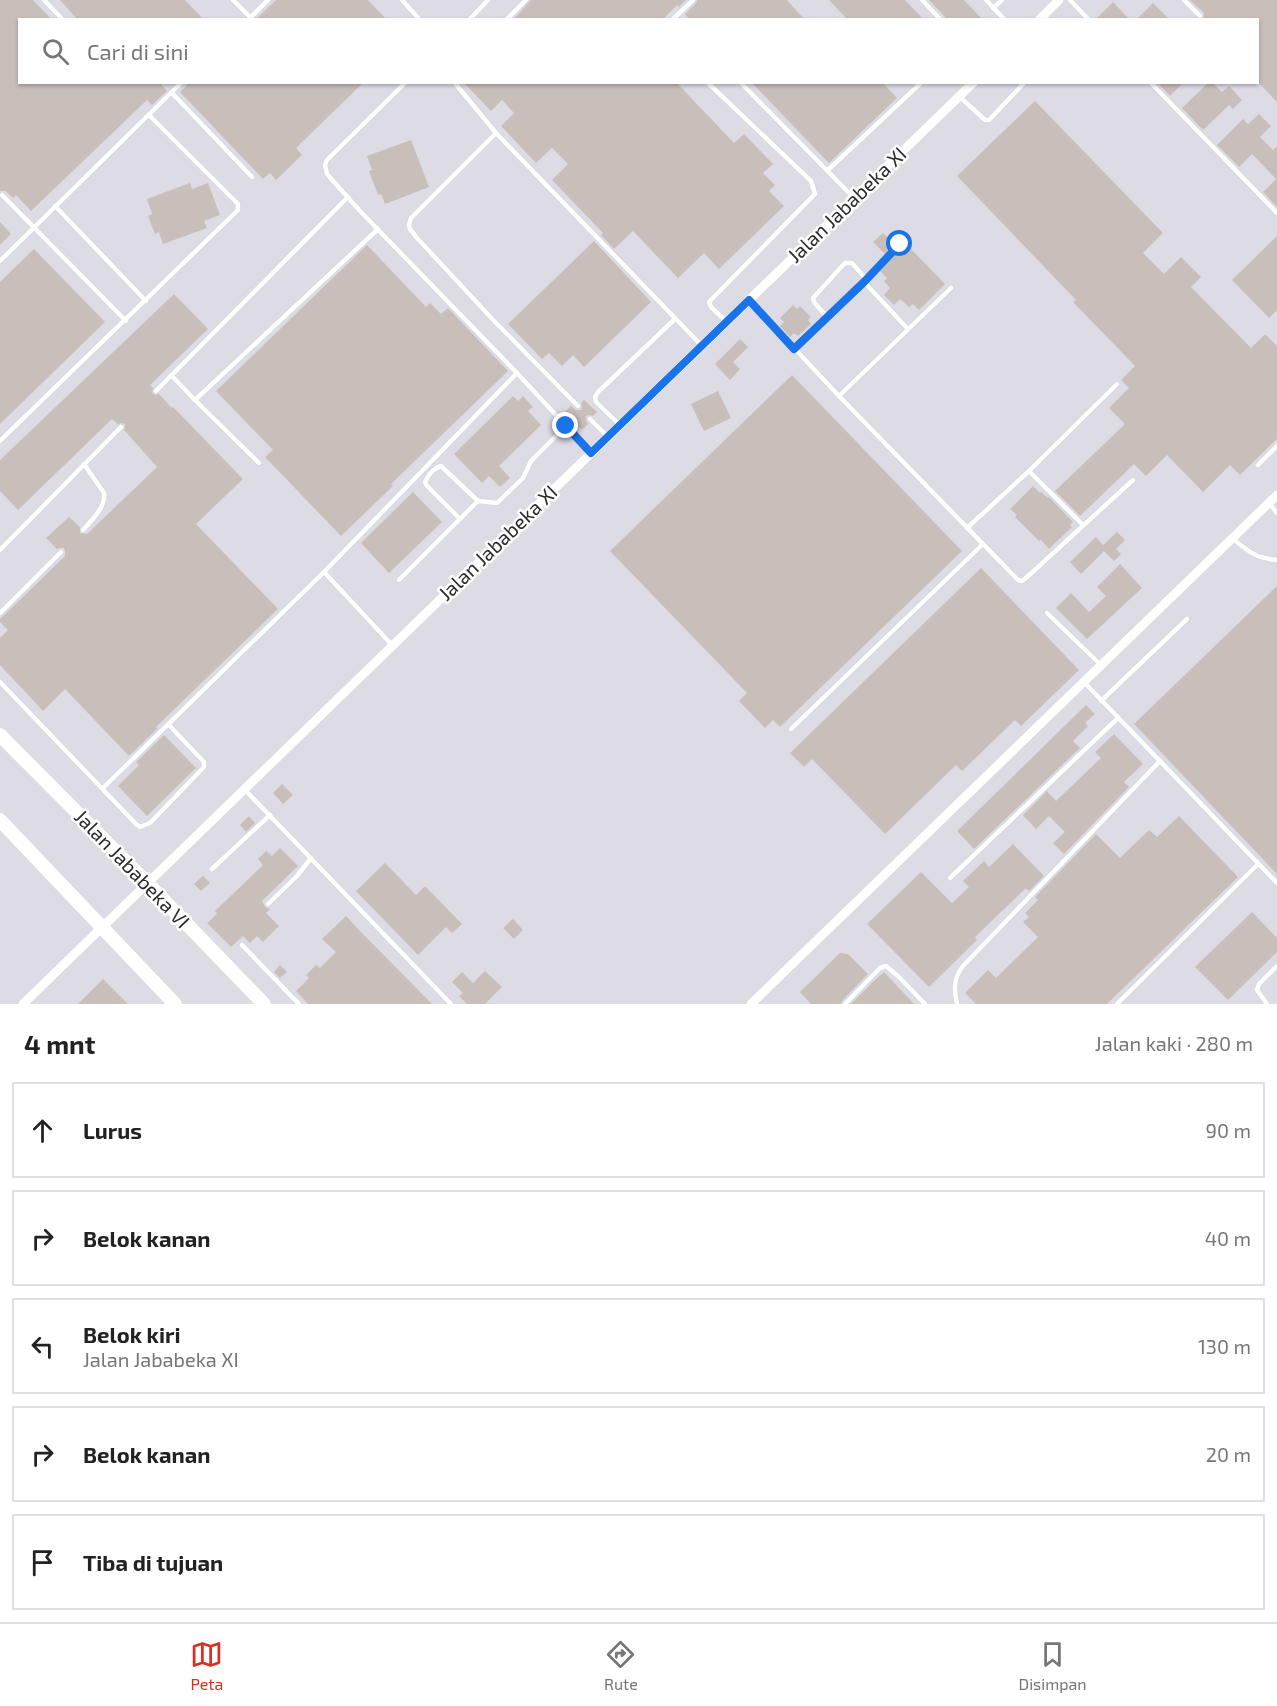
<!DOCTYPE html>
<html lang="id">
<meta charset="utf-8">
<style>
:root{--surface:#fff;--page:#f2f2f2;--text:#222;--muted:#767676;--line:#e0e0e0;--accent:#d93025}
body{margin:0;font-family:"Exo 2",sans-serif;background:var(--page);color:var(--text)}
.stop{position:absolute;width:18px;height:18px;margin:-14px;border:4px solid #1a73e8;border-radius:50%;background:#fff}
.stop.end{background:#1a73e8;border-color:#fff;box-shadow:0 2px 6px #0008}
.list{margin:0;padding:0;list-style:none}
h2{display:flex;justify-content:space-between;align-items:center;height:78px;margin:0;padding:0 24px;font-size:26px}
h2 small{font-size:20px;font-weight:400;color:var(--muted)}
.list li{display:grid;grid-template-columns:39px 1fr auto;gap:18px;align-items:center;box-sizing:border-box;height:96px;margin:0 12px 12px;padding:0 12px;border:2px solid var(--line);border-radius:0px}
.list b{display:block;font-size:22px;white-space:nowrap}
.list p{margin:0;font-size:20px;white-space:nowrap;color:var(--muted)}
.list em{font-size:20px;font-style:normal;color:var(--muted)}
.icon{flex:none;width:33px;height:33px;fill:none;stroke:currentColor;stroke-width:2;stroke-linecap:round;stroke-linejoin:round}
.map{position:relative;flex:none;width:1277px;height:1004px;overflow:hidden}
.search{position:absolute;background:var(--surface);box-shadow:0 2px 4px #0004;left:18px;right:18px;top:18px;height:66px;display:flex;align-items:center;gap:15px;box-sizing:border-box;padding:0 21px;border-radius:0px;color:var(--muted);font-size:22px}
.sheet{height:618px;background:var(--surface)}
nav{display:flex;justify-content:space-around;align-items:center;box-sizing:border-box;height:84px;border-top:2px solid var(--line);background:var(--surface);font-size:16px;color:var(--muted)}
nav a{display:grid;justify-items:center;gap:3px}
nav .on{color:var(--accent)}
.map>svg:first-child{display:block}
.industrial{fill:#dddce5;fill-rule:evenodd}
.building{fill:#c8bfbb}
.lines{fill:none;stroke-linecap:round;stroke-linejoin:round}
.lane-casing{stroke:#d0d8e4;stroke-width:6}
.street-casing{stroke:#d0d8e4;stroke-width:10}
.secondary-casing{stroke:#d0d8e4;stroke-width:15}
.lane{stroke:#fff;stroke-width:4.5}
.street{stroke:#fff;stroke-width:9}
.secondary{stroke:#fff;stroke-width:14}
.route{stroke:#1a73e8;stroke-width:8}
.labels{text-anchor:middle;stroke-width:5;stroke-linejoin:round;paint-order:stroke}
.street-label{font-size:20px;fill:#2a2a2a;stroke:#fff}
</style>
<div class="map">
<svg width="1277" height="1004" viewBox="0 0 1277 1004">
<rect width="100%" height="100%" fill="#ede2db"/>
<!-- industrial -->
<path class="industrial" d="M0,0H1277V1004H0ZM20,20H1258V82H20Z"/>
<!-- building -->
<g class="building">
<path d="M0,0H33L52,20H20V82H159L167,91L152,105L147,100L31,211L16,195L13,198L6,191H0Z"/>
<path d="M60,0H185L204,20H78Z"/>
<path d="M276,0H368L387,20H255Z"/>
<path d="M531,0H686L679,7L677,5L662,20H513Z"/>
<path d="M697,0H787L805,20H690L685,14L696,3Z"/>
<path d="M829,0H905L924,20H848Z"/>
<path d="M929,0H964L983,20H948Z"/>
<path d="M1190,0H1277V102L1257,81V20H1203L1204,13Z"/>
<path d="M1113,2L1130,20H1095Z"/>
<path d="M1153,3L1170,20H1136Z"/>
<path d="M190,82H364L296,148L302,155L276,180L270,173L263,179L180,92Z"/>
<path d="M463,82H676L734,143L744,134L773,164L763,173L775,185L769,191L784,206L719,269L704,253L678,278L633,231L614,249L601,235L603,233L552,180L568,164L552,148L536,163L501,126L514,113L502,100L491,111Z"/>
<path d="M751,82H882L897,98L829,163Z"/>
<path d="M1157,82H1184L1170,96Z"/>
<path d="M1209,82H1212L1222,92L1229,86L1242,100L1233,109L1229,105L1203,130L1182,108Z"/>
<path d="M1035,101L1163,233L1143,253L1164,274L1181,257L1201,277L1191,287L1251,348L1265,334L1277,346V439L1240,475L1230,465L1203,492L1167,455L1146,476L1134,464L1080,516L1055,491L1125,424L1109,408L1129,388L1121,380L1135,366L1073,302L1076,300L957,176Z"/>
<path d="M1259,114L1271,126L1260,137L1273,150L1277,146V207L1263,192L1276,179L1252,154L1239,167L1217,145L1243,119L1248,124Z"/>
<path d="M411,140L429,187L385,204L381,194L378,195L369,171L372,170L367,156Z"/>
<path d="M190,183L192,189L208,183L220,215L204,221L207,228L163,244L159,232L155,234L148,216L152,214L147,199Z"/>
<path d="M0,222L11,234L0,245Z"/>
<path d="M883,233L894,244L885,254L873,242Z"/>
<path d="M1277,236V310L1269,318L1232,280Z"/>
<path d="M594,241L651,302L584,367L573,355L562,366L549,353L542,359L508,324Z"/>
<path d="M906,244L945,284L919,310L913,304L909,307L900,299L894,305L884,295L890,288L884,281L887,278L880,271Z"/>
<path d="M367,245L426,307L430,303L441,314L448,308L508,371L391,484L393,486L341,536L265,457L273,450L216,391Z"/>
<path d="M34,249L105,322L0,424V282Z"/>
<path d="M174,294L208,329L150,385L153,388L152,393L155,395L159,394L172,408L173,407L243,479L196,524L278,609L156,727L158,728L129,756L65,689L43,711L0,665V638L8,630L0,622V619L65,556V551L64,548H60L57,549L46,538L69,517L80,527V533L87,534L157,467L124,430L125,428V424L122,423L118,424L112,419L18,510L0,491V460Z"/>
<path d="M793,305L797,309L800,306L811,317L808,320L811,324L798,336L794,333L790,337L780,326L784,322L780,318Z"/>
<path d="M740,339L748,347L733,362L740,369L730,380L715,364Z"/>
<path d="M792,375L962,551L780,727L773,720L765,728L739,701L747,693L610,551Z"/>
<path d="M718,391L731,418L704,431L691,404Z"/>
<path d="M513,396L518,401L523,396L533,407L528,411L541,425L499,466L510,478L500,487L489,476L482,483L454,454Z"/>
<path d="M584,400L597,412L593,416L589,415L586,416V420L588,424L582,430L579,427L576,429L568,420L570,418L565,412L571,406L576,410H581L582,407L581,403Z"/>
<path d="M1033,486L1040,493L1041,492L1048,498L1049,497L1073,522L1070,525L1072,527L1049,549L1041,540L1039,541L1015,517L1017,515L1010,509Z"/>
<path d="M413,492L442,522L389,573L361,543Z"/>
<path d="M1117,532L1125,540L1116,549L1121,554L1114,561L1104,551L1081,574L1070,562L1096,537L1103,545Z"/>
<path d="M1120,564L1142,588L1087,639L1056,608L1071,593L1089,612L1106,596L1097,587Z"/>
<path d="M981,568L1079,670L1021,726L1015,720L962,771L956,765L885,834L812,759L804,767L790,753Z"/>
<path d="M1277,586V874L1134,724Z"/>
<path d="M1086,705L1095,714L1085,723L1088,726L1073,741L1080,748L974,849L957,831Z"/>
<path d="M1114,734L1143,764L1124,782L1129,787L1064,854L1053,843L1065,832L1049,816L1036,829L1023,815L1047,791L1056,801L1101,758L1095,752Z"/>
<path d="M164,735L196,768L147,816L118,786L139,765L136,762Z"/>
<path d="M282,784L293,795L283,804L273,793Z"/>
<path d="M249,816L255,823L246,832L240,825Z"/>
<path d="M1179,816L1238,877L1107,1004H976L965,993L988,970L996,978L1038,937L1023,922L1029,917L1025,913L1038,900L1035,897L1096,834L1120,858L1149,830L1157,837Z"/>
<path d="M1013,844L1044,876L1029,891L1026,888L975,937L977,940L929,987L867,924L921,872L952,903L969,887L963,881L984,861L989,867Z"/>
<path d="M280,848L298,866L262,901L265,907L270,909L266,913L279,926L263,942L257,936L250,943L243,936L231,947L207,923L217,914L215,911L263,865L258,859L266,851L272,856Z"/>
<path d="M385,863L416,895L425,886L462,924L452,933L446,927L418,955L356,891Z"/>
<path d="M203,876L210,883L201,891L194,884Z"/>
<path d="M1252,912L1277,938V952L1228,1000L1195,967Z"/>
<path d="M346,916L359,930L432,1004H308L296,991L309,978L306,975L316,965L320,968L336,952L322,939Z"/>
<path d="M513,919L523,930L514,939L503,928Z"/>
<path d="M840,953L848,954L868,974L842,1001L841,1004H811L800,992Z"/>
<path d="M280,965L287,972L280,978L274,972Z"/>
<path d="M485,971L502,987L485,1004H467L459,996L463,993L452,982L462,972L473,983Z"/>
<path d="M884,972L914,1004H851L874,981Z"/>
<path d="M103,979L128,1004H78Z"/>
</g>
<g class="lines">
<!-- lane casing -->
<g class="lane-casing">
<g id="lane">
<path d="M44,0L63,20"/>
<path d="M233,0L250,17"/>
<path d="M402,0L420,20"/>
<path d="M922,0L941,20"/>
<path d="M986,0L1005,20"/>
<path d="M1070,0L1089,20"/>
<path d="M1184,0L1200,16"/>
<path d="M993,8L1002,0"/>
<path d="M248,20L268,0"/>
<path d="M469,20L488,0"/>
<path d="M506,20L526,0"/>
<path d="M672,20L693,0"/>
<path d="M406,82L327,160L325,165L327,174L359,210L517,373L591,453"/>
<path d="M454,82L496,133L702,346"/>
<path d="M707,82L811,181L815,194L709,302L711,307L727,322"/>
<path d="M740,82L854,198"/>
<path d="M1150,82L1277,213"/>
<path d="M172,93L252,177"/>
<path d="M960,97L985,120H989L1025,82"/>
<path d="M496,133L411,218L409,225L410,229L417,238L496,323L578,406"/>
<path d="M828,170L922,82"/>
<path d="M2,195L126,321"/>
<path d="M55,206L146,301"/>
<path d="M0,261L182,82"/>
<path d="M864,282L907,328"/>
<path d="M749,300L839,396L1018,580L1022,581L1026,578L1133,480"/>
<path d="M827,317L814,302L813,298L845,263H852L866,279"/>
<path d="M794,349L864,282L900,244"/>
<path d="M171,375L195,400L378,229"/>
<path d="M156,391L348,197"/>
<path d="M839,396L951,288"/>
<path d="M195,400L259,463"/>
<path d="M590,419L607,436"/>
<path d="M620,425L596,402L595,397L598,392L675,319"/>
<path d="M0,441L238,210V204L149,115"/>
<path d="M1258,465L1277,446"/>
<path d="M1029,471L1083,525"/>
<path d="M1269,503L1277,513"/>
<path d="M460,519L427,486L425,482C428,475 434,468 441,466L478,501"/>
<path d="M967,528L1029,471L1117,384"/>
<path d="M83,530C92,520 106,507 104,493L84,464"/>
<path d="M1233,539C1250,552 1255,558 1277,560"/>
<path d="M0,550L121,427"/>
<path d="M324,572L392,645"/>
<path d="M399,580L478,501L497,503L523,478L531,461L566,426"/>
<path d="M0,613L61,552"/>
<path d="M1047,613L1101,665"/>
<path d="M0,682L136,824L140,827L150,823L204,767V762L169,725"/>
<path d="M1084,682L1277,883"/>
<path d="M1101,701L1187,619"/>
<path d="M791,729L983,544"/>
<path d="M103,788L324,572L517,373"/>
<path d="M245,790L451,1004"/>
<path d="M212,869L270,815"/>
<path d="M950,878L1118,718"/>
<path d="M268,904L297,876L311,858"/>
<path d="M242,945L299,1004"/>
<path d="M845,1004L880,968L886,966L898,976L925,1004"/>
<path d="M957,1004C954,989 953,979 963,966L1160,761"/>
<path d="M1117,1004L1258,864"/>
<path d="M1267,1004L1257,990L1259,984L1277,966"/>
</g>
</g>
<!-- street casing -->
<g class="street-casing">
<g id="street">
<path d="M1039,20L1059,0"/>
<path d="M23,1004L974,82"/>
<path d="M751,1004L1277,495"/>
</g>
</g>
<!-- secondary casing -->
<g class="secondary-casing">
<g id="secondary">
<path d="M0,735L151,887L264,1004"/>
<path d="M0,820L175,1004"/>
</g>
</g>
<!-- lane -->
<use href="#lane" class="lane"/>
<!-- street -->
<use href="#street" class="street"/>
<!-- secondary -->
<use href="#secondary" class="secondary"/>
</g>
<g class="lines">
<!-- route -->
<path class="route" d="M566,426L591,453L749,300L794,349L864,282L900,244"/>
</g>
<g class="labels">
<!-- street labels -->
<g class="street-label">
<text transform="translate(847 205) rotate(-44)" y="7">Jalan Jababeka XI</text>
<text transform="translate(498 543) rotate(-44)" y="7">Jalan Jababeka XI</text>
<text transform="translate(132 869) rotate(46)" y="7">Jalan Jababeka VI</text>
</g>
</g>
</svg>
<div class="stop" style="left:900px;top:244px"></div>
<div class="stop end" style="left:566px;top:426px"></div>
<div class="search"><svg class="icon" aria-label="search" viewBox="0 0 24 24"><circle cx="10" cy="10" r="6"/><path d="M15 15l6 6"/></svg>Cari di sini</div>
</div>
<section class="sheet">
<h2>4 mnt<small>Jalan kaki · 280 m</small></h2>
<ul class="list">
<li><svg class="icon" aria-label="ahead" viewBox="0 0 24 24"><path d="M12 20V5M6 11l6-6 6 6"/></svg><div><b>Lurus</b></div><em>90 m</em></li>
<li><svg class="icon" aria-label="right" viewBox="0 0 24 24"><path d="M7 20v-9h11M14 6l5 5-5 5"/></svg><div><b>Belok kanan</b></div><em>40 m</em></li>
<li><svg class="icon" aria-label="left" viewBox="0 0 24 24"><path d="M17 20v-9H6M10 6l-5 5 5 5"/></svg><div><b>Belok kiri</b><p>Jalan Jababeka XI</p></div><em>130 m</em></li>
<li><svg class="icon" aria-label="right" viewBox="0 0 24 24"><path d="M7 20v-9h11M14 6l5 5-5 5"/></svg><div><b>Belok kanan</b></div><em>20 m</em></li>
<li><svg class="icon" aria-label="arrive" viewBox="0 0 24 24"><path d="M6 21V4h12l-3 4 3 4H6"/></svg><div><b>Tiba di tujuan</b></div></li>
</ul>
</section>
<nav>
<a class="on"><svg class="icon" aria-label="map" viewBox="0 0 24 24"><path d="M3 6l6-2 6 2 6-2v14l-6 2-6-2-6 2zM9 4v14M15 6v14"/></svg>Peta</a>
<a><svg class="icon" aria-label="directions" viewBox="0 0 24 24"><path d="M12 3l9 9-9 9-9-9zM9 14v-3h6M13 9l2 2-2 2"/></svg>Rute</a>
<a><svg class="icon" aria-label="saved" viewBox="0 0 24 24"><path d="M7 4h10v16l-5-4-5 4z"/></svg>Disimpan</a>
</nav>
